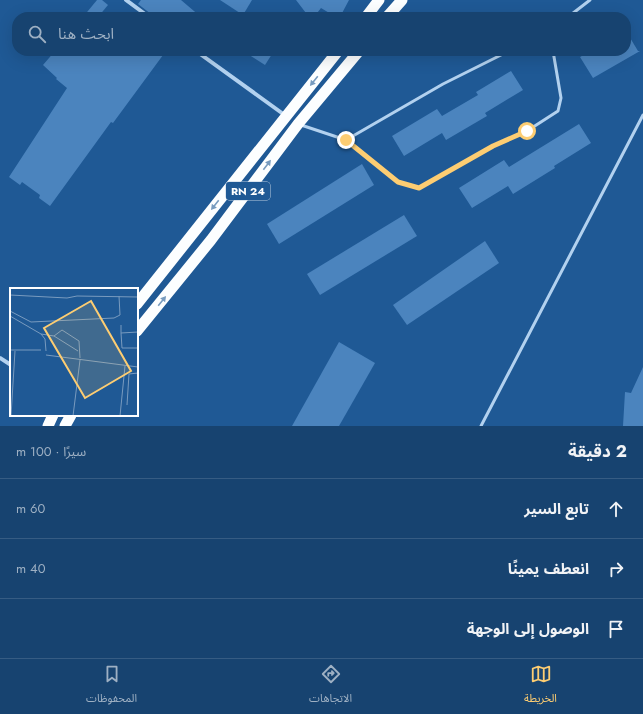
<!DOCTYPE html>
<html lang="ar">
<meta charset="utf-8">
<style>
:root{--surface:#174370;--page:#204a75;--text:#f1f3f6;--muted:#9eb0c3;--line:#365c83;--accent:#fdcd72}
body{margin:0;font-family:Jost,"Noto Sans Arabic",sans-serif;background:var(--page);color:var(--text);direction:rtl}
.stop{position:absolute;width:12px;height:12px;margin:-9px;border:3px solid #fdcd72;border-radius:50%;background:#fff}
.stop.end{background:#fdcd72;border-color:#fff;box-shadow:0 1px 4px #0008}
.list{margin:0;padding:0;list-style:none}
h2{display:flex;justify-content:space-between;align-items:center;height:52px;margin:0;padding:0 16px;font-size:17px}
h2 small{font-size:13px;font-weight:400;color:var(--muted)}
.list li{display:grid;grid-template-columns:26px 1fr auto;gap:12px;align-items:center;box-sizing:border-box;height:60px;padding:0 16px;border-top:1px solid var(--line)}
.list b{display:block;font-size:15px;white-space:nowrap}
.list em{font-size:13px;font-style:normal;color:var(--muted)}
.icon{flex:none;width:22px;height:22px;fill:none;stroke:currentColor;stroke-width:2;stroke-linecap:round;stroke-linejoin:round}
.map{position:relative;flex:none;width:643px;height:426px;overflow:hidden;direction:ltr}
.search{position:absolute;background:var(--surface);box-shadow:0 4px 16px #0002;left:12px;right:12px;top:12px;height:44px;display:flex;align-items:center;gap:10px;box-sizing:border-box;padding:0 14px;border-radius:16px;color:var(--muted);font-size:15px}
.sheet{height:232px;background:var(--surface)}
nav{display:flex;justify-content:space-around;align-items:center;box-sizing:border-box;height:56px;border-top:1px solid var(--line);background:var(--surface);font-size:11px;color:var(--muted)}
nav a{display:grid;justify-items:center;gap:2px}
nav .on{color:var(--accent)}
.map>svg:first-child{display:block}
.building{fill:#4b84be}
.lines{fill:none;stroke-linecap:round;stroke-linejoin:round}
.service{stroke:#b2d1ef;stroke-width:3}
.minor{stroke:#b2d1ef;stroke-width:4}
.trunk{stroke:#fcfeff;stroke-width:11}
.oneway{fill:#779bbf}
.route{stroke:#fdcd72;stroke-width:5}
.labels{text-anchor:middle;stroke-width:3.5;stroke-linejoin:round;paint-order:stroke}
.shield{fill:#1f5995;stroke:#bccddf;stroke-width:1}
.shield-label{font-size:11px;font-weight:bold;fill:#fff}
.inset-road{fill:none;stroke:#799bbf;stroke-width:1}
.view{fill:#fdcd72;fill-opacity:0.15;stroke:#fdcd72;stroke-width:2}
.inset-edge{fill:none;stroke:#fff;stroke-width:2}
</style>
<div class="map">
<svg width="643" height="426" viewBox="0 0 643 426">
<rect width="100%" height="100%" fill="#1f5995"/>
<!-- building -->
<g class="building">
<path d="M97,0H102L108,5L98,17H83Z"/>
<path d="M141,0H181L201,17H152L151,14L138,4Z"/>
<path d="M220,0H252L243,15Z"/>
<path d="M296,0H349L340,17H336L321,8L314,17H309Z"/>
<path d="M626,31L638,51H640L593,78L580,57L591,51H626Z"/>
<path d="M55,51H166L113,123L111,122L50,206L39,198L40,195L22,182L20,185L9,177L67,88L56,79L57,78L43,65Z"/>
<path d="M243,51H274L265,65Z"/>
<path d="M511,71L523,90L485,113L487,116L446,140L442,133L404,156L392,136L437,109L442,116L478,95L476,92Z"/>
<path d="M579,124L591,143L554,166L555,168L513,194L508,186L472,208L459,188L504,160L509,167Z"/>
<path d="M362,164L374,185L279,244L267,224Z"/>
<path d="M404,215L417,236L320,295L307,274Z"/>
<path d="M485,241L499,263L407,325L393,305Z"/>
<path d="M339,342L375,363L339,426H292Z"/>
<path d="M643,367V426H623L625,392L631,393Z"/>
</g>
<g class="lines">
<!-- service -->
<g class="service">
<path d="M568,17L590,0"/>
<path d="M301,125L346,140L398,182L419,188L493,146L527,131L558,111L561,98L553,51"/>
<path d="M346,140L443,84L509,51"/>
<path d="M481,426L643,115"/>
</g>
<!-- minor -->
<g class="minor">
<path d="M126,0L149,17"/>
<path d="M196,51L286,116"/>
<path d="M0,358L11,365"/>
</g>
<!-- trunk -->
<g class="trunk">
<path d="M366,17L379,0"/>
<path d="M387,17L402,0"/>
<path d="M137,304L338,51"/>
<path d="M137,331L211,240L298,124L359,51"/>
<path d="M48,426L53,415"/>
<path d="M65,426L71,415"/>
</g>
</g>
<!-- one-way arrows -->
<defs><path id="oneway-solid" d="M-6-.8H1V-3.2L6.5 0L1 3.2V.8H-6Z"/></defs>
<g class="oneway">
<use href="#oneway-solid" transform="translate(314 81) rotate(129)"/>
<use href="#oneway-solid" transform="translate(267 165) rotate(-53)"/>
<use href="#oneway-solid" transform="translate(215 205) rotate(128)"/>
<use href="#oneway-solid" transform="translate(162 301) rotate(-51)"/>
</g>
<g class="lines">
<!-- route -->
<path class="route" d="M346,140L398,182L419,188L493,146L527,131"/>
</g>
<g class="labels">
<!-- shield labels -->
<rect class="shield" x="226" y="182" width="44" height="18" rx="3"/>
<g class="shield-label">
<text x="248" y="195">RN 24</text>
</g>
</g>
<!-- overview -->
<g transform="translate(10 288)">
<rect width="128" height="128" fill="#1f5995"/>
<path class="inset-road" d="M0,7L57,10L67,8L128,9M0,23L21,34L104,30L110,27L109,8M0,28L31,46L35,51L36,63M111,37V45L128,44M111,45L112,60H128M31,46L44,48L68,63M44,48L52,42L69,53L70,70M0,62H31M36,67L128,79M117,117L119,86L128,85M1,128L5,63M63,128L70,72M110,128L115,78"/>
<path class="view" d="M81,13L121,83L75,110L34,40Z"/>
<rect width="128" height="128" class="inset-edge"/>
</g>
</svg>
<div class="stop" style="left:527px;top:131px"></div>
<div class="stop end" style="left:346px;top:140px"></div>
<div class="search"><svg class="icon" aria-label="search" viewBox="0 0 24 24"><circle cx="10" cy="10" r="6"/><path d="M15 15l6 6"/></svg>ابحث هنا</div>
</div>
<section class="sheet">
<h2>2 دقيقة<small>سيرًا · 100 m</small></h2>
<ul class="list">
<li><svg class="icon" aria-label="ahead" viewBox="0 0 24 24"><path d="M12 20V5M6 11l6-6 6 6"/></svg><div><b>تابع السير</b></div><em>60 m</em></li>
<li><svg class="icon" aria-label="right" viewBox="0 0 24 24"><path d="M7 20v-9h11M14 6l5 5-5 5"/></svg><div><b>انعطف يمينًا</b></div><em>40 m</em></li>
<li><svg class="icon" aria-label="arrive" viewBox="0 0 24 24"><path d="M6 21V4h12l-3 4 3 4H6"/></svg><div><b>الوصول إلى الوجهة</b></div></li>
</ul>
</section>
<nav>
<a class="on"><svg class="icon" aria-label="map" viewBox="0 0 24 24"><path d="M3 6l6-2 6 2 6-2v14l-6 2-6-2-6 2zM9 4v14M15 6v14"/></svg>الخريطة</a>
<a><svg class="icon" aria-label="directions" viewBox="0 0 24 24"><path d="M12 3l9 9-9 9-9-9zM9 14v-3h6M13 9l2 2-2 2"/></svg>الاتجاهات</a>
<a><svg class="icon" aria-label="saved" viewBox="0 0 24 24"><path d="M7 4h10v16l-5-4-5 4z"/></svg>المحفوظات</a>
</nav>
